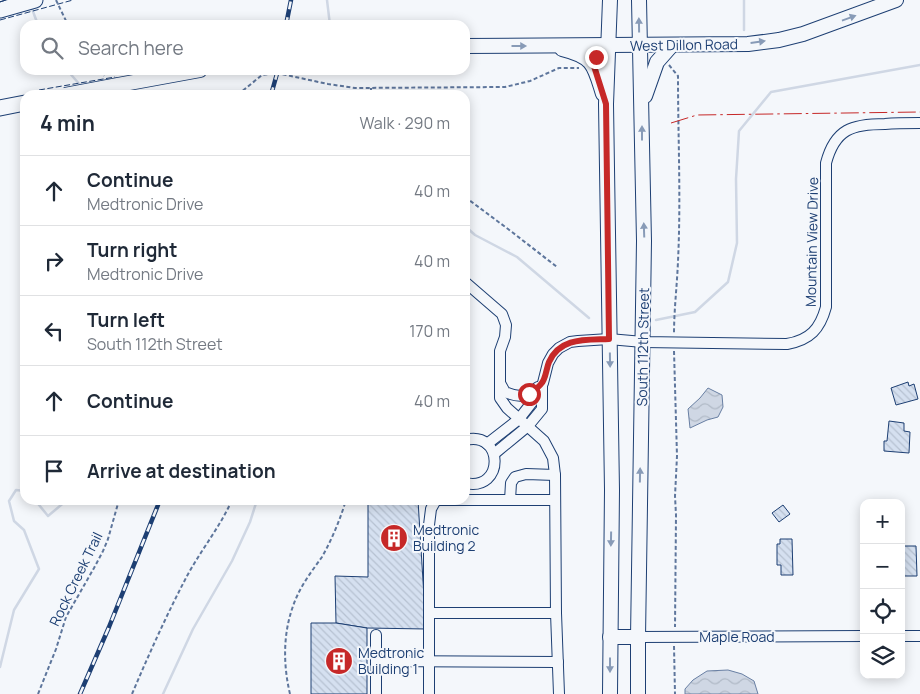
<!DOCTYPE html>
<meta charset="utf-8">
<style>
:root{--surface:#fff;--page:#f2f2f3;--text:#1f2937;--muted:#747a83;--line:#e0e1e3}
body{margin:0;font-family:Manrope,sans-serif;background:var(--page);color:var(--text)}
.controls{position:absolute;right:15px;bottom:15px;display:grid;overflow:hidden;border-radius:10px;box-shadow:0 2px 12px #0003}
.controls button{width:45px;height:45px;display:grid;place-items:center;padding:0;border:0;border-bottom:1px solid var(--line);background:var(--surface);color:var(--text);font:25px sans-serif}
.stop{position:absolute;width:15px;height:15px;margin:-11px;border:4px solid #c62828;border-radius:50%;background:#fff}
.stop.end{background:#c62828;border-color:#fff;box-shadow:0 1px 5px #0008}
.list{margin:0;padding:0;list-style:none}
h2{display:flex;justify-content:space-between;align-items:center;height:65px;margin:0;padding:0 20px;font-size:21px}
h2 small{font-size:16px;font-weight:400;color:var(--muted)}
.list li{display:grid;grid-template-columns:32px 1fr auto;gap:15px;align-items:center;box-sizing:border-box;height:70px;padding:0 20px;border-top:1px solid var(--line)}
.list b{display:block;font-size:19px;white-space:nowrap}
.list p{margin:0;font-size:16px;white-space:nowrap;color:var(--muted)}
.list em{font-size:16px;font-style:normal;color:var(--muted)}
.icon{flex:none;width:28px;height:28px;fill:none;stroke:currentColor;stroke-width:2;stroke-linecap:round;stroke-linejoin:round}
.map{position:relative;flex:none;width:920px;height:694px;overflow:hidden}
.search{position:absolute;background:var(--surface);box-shadow:0 2px 12px #0003;left:20px;top:20px;width:450px;height:55px;display:flex;align-items:center;gap:12px;box-sizing:border-box;padding:0 18px;border-radius:15px;color:var(--muted);font-size:19px}
.panel{position:absolute;background:var(--surface);box-shadow:0 2px 12px #0003;left:20px;top:90px;width:450px;height:415px;border-radius:15px}
.map>svg:first-child{display:block}
.water{fill:url(#water-waves);stroke:#687fa3}
.lines{fill:none;stroke-linecap:round;stroke-linejoin:round}
.stream{stroke:#cfd7e4;stroke-width:2.5}
.building{fill:url(#building-back-hatch);stroke:#1d3f73}
.minor-casing{stroke:#1d3f73;stroke-width:12}
.major-casing{stroke:#1d3f73;stroke-width:16}
.highway-casing{stroke:#1d3f73;stroke-width:17}
.path{stroke:#5e769c;stroke-width:2;stroke-dasharray:4 2.5;stroke-linecap:butt}
.minor{stroke:#f4f7fb;stroke-width:10}
.major{stroke:#f4f7fb;stroke-width:14}
.highway{stroke:#f4f7fb;stroke-width:15}
.rail-casing{stroke:#1d3f73;stroke-width:4.5}
.rail{stroke:#f4f7fb;stroke-width:2.5;stroke-dasharray:8;stroke-linecap:butt}
.major-bridge-casing{stroke:#1d3f73;stroke-width:16;stroke-linecap:butt}
.major-bridge{stroke:#f4f7fb;stroke-width:14}
.fence{stroke:#1d3f73;stroke-width:1;stroke-dasharray:6 2.5;stroke-linecap:butt}
.wall{stroke:#1d3f73;stroke-width:2.5}
.power{stroke:#c62828;stroke-width:1;stroke-dasharray:18 4 2.5 4;stroke-linecap:butt}
.oneway{fill:#889bb7}
.route{stroke:#c62828;stroke-width:6}
.labels{text-anchor:middle;stroke-width:4;stroke-linejoin:round;paint-order:stroke}
.street-label{font-size:14px;fill:#1d3f73;stroke:#f4f7fb}
.poi-label{font-size:14px;fill:#1d3f73;stroke:#f4f7fb;text-anchor:start}
</style>
<div class="map">
<svg width="920" height="694" viewBox="0 0 920 694">
<defs>
<pattern id="water-waves" width="16" height="10" patternUnits="userSpaceOnUse" patternTransform="scale(1.25)"><rect width="16" height="10" fill="#cfd7e4"/><path d="M0 5q4-4 8 0t8 0" fill="none" stroke="#b1bac7"/></pattern>
<pattern id="building-back-hatch" width="6" height="6" patternUnits="userSpaceOnUse" patternTransform="scale(1.25)"><rect width="6" height="6" fill="#d5e0f0"/><path d="M-1 5l2 2M0 0l6 6M5-1l2 2" fill="none" stroke="#b6c1d1"/></pattern>
</defs>
<rect width="100%" height="100%" fill="#f4f7fb"/>
<!-- water -->
<g class="water">
<path d="M708,388L722,395L723,407L718,417L707,420L690,428L688,409L700,398Z"/>
<path d="M728,670L742,674L754,681L758,694H685V689L693,680L707,671Z"/>
</g>
<g class="lines">
<!-- stream -->
<g class="stream">
<path d="M327,0L330,25"/>
<path d="M31,6L38,25"/>
<path d="M744,30V0"/>
<path d="M67,70L81,86"/>
<path d="M465,226L475,235L517,257L589,318"/>
<path d="M656,320L695,312L728,282L737,243L736,179L739,131L771,92L920,65"/>
<path d="M35,500L48,516L67,500"/>
<path d="M0,667L14,610L39,569L24,530L14,521L9,501L16,490L25,491"/>
<path d="M163,694L193,629L232,561L250,522L257,500"/>
</g>
</g>
<!-- building -->
<g class="building">
<path d="M908,382L909,386L914,384L918,399L896,405L891,388Z"/>
<path d="M889,421L904,423V431L910,432L909,453L884,451V441H887Z"/>
<path d="M368,500H418L426,629L367,628L336,623L335,576L368,577Z"/>
<path d="M783,505L790,514L779,522L772,513Z"/>
<path d="M780,539H792L793,575H781V565H777V544H780Z"/>
<path d="M903,546H916L917,576H903Z"/>
<path d="M311,623H336L367,628V694H311Z"/>
</g>
<g class="lines">
<!-- minor casing -->
<g class="minor-casing">
<g id="minor">
<path d="M465,282L502,314L506,325L505,337L500,351V398L507,408L544,441L553,458L555,475L556,613L559,694"/>
<path d="M500,383L505,392C519,398 527,397 538,387"/>
<path d="M465,440C504,430 505,492 465,483"/>
<path d="M487,444L519,419L533,401L543,383L548,363L553,354L559,348L570,342L578,341L609,339L643,342L787,344C810,340 820,329 826,307V163C835,129 852,124 885,124C896,123 908,123 920,123"/>
<path d="M494,454L528,426L542,409V386"/>
<path d="M436,500H555"/>
<path d="M510,500L511,483L515,477L526,474L555,475"/>
<path d="M429,613H556"/>
<path d="M901,636H920"/>
<path d="M638,637L864,636"/>
<path d="M376,661V635"/>
<path d="M376,694V661L558,662"/>
<path d="M429,694V525L431,509L436,500"/>
</g>
</g>
<!-- major casing -->
<g class="major-casing">
<g id="major">
<path d="M465,46L748,44L779,40L803,34L896,0"/>
<path d="M562,49C594,57 594,65 603,94"/>
<path d="M118,85L200,70"/>
<path d="M645,96L657,62L672,45"/>
<path d="M610,637H638"/>
<path d="M610,694L612,490L606,104L610,0"/>
<path d="M638,694V637L644,241L639,0"/>
</g>
</g>
<!-- highway casing -->
<g class="highway-casing">
<g id="highway">
<path d="M0,10L35,0"/>
<path d="M0,108L25,103"/>
</g>
</g>
<!-- path -->
<g class="path">
<path d="M56,0L68,25"/>
<path d="M669,65L678,76C678,138 681,199 678,261C677,286 674,310 674,334"/>
<path d="M101,70L104,76"/>
<path d="M371,88V95"/>
<path d="M231,95L240,93L262,75L277,73L328,84L355,88L505,87L530,81L559,68H579"/>
<path d="M465,197L512,232L557,267"/>
<path d="M674,351L677,456L675,496L676,515L675,627"/>
<path d="M674,646L675,694"/>
<path d="M38,694L56,649L66,617L94,568L103,551L108,539L119,500"/>
<path d="M132,694C149,654 167,614 187,576C201,550 220,527 232,500"/>
<path d="M290,694C282,660 283,624 299,592C305,580 314,568 322,557C332,539 340,520 346,500"/>
</g>
<!-- minor -->
<use href="#minor" class="minor"/>
<!-- major -->
<use href="#major" class="major"/>
<!-- highway -->
<use href="#highway" class="highway"/>
<!-- rail casing -->
<g class="rail-casing">
<g id="rail">
<path d="M286,25L291,0"/>
<path d="M271,95L278,70"/>
<path d="M80,694L109,627L160,500"/>
</g>
</g>
<!-- rail -->
<use href="#rail" class="rail"/>
<!-- major-bridge casing -->
<g class="major-bridge-casing">
<path id="major-bridge" d="M65,95L118,85"/>
</g>
<!-- major-bridge -->
<use href="#major-bridge" class="major-bridge"/>
<!-- fence -->
<g class="fence">
<path d="M0,2L6,0"/>
<path d="M0,20L73,0"/>
<path d="M39,90L115,77"/>
<path d="M119,95L122,94"/>
</g>
<!-- wall -->
<g class="wall">
<path d="M334,70L335,71"/>
<path d="M321,71L322,70"/>
</g>
<!-- power -->
<path class="power" d="M671,123L697,115L920,112"/>
</g>
<!-- one-way arrows -->
<defs><path id="oneway-solid" d="M-6-.8H1V-3.2L6.5 0L1 3.2V.8H-6Z" transform="scale(1.25)"/></defs>
<g class="oneway">
<use href="#oneway-solid" transform="translate(849 18) rotate(-20)"/>
<use href="#oneway-solid" transform="translate(639 25) rotate(-91)"/>
<use href="#oneway-solid" transform="translate(758 42) rotate(-8)"/>
<use href="#oneway-solid" transform="translate(519 46)"/>
<use href="#oneway-solid" transform="translate(642 133) rotate(-90)"/>
<use href="#oneway-solid" transform="translate(644 230) rotate(-92)"/>
<use href="#oneway-solid" transform="translate(610 360) rotate(89)"/>
<use href="#oneway-solid" transform="translate(640 475) rotate(-89)"/>
<use href="#oneway-solid" transform="translate(611 539) rotate(91)"/>
<use href="#oneway-solid" transform="translate(610 665) rotate(90)"/>
</g>
<g class="lines">
<!-- route -->
<path class="route" d="M529,394C533,391 538,388 541,384C546,379 546,369 549,362C560,337 586,340 609,339L606,104L594,66L590,62L596,57"/>
</g>
<!-- icons -->
<defs>
<g id="building-disc" transform="scale(1.4375)"><circle r="9.5" fill="#c62828" stroke="#f4f7fb"/><path d="M-4-6H4V6H1V3H-1V6H-4ZM-2.5-4.3h1.7v1.8h-1.7ZM.8-4.3h1.7v1.8H.8ZM-2.5-1h1.7V.8h-1.7ZM.8-1h1.7V.8H.8Z" fill="#fff"/></g>
</defs>
<g fill-rule="evenodd">
<use href="#building-disc" x="394" y="538"/>
<use href="#building-disc" x="339" y="661"/>
</g>
<g class="labels">
<!-- street labels -->
<g class="street-label">
<text transform="translate(684 45) rotate(-1)" y="5">West Dillon Road</text>
<text transform="translate(812 242) rotate(-89)" y="5">Mountain View Drive</text>
<text transform="translate(643 347) rotate(-89)" y="5">South 112th Street</text>
<text transform="translate(76 579) rotate(-64)" y="5">Rock Creek Trail</text>
<text x="737" y="642">Maple Road</text>
</g>
<!-- poi labels -->
<g class="poi-label">
<text x="413" y="535">Medtronic<tspan x="413" dy="16">Building 2</tspan></text>
<text x="358" y="658">Medtronic<tspan x="358" dy="16">Building 1</tspan></text>
</g>
</g>
</svg>
<div class="controls">
<button>+</button>
<button>−</button>
<button><svg class="icon" aria-label="locate" viewBox="0 0 24 24"><circle cx="12" cy="12" r="6"/><path d="M12 2v4M12 18v4M2 12h4M18 12h4"/></svg></button>
<button><svg class="icon" aria-label="layers" viewBox="0 0 24 24"><path d="M12 4l9 5-9 5-9-5zM3 14l9 5 9-5"/></svg></button>
</div>
<div class="stop" style="left:529px;top:394px"></div>
<div class="stop end" style="left:596px;top:57px"></div>
<div class="search"><svg class="icon" aria-label="search" viewBox="0 0 24 24"><circle cx="10" cy="10" r="6"/><path d="M15 15l6 6"/></svg>Search here</div>
<section class="panel">
<h2>4 min<small>Walk · 290 m</small></h2>
<ul class="list">
<li><svg class="icon" aria-label="ahead" viewBox="0 0 24 24"><path d="M12 20V5M6 11l6-6 6 6"/></svg><div><b>Continue</b><p>Medtronic Drive</p></div><em>40 m</em></li>
<li><svg class="icon" aria-label="right" viewBox="0 0 24 24"><path d="M7 20v-9h11M14 6l5 5-5 5"/></svg><div><b>Turn right</b><p>Medtronic Drive</p></div><em>40 m</em></li>
<li><svg class="icon" aria-label="left" viewBox="0 0 24 24"><path d="M17 20v-9H6M10 6l-5 5 5 5"/></svg><div><b>Turn left</b><p>South 112th Street</p></div><em>170 m</em></li>
<li><svg class="icon" aria-label="ahead" viewBox="0 0 24 24"><path d="M12 20V5M6 11l6-6 6 6"/></svg><div><b>Continue</b></div><em>40 m</em></li>
<li><svg class="icon" aria-label="arrive" viewBox="0 0 24 24"><path d="M6 21V4h12l-3 4 3 4H6"/></svg><div><b>Arrive at destination</b></div></li>
</ul>
</section>
</div>
